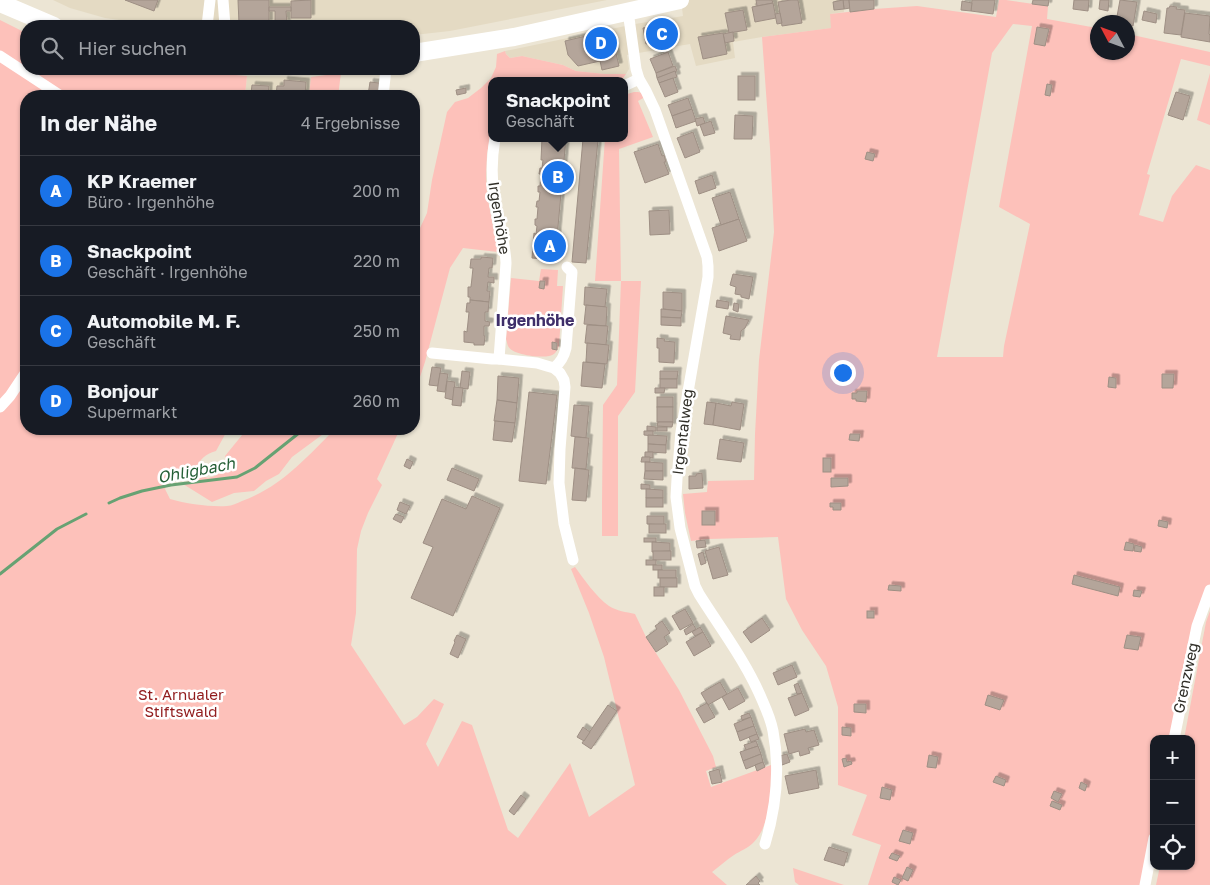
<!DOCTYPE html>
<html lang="de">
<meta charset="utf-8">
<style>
:root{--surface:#171b24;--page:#242831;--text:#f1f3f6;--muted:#9ea1a6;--line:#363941;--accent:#1a73e8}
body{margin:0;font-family:"Golos Text",sans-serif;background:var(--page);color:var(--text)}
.controls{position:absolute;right:15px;bottom:15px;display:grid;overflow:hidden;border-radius:10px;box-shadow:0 1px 4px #0004}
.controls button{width:45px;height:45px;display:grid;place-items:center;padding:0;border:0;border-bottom:1px solid var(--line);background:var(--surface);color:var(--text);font:25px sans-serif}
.compass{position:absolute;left:1090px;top:15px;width:45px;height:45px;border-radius:50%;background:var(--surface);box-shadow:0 1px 4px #0004;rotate:311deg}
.you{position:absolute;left:842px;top:372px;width:18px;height:18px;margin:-12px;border:4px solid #fff;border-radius:50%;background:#1a73e8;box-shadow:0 0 0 8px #1a73e833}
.badge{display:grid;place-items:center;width:32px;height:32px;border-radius:50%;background:var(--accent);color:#fff;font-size:16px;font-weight:700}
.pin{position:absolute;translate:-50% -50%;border:2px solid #fff;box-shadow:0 1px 5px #0006}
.popup{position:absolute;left:488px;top:77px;width:140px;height:65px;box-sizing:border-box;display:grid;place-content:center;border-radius:10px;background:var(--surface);filter:drop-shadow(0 1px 4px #0005);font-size:16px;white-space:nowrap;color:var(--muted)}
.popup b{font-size:19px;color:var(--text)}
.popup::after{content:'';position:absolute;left:50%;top:100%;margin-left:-10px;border:10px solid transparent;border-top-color:var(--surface)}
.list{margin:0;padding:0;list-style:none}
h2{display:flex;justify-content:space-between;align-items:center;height:65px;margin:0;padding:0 20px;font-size:21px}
h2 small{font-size:16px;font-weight:400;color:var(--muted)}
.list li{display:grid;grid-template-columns:32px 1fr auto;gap:15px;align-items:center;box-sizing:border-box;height:70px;padding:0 20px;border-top:1px solid var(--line)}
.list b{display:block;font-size:19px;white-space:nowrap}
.list p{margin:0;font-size:16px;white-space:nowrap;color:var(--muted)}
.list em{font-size:16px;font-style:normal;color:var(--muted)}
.icon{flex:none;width:28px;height:28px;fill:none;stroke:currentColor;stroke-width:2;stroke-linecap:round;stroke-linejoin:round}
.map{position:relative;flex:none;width:1210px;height:885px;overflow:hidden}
.search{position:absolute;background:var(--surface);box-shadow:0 1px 4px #0004;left:20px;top:20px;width:400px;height:55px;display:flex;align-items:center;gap:12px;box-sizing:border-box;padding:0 18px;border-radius:20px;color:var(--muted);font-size:19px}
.panel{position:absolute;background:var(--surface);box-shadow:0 1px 4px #0004;left:20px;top:90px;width:400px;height:345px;border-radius:20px}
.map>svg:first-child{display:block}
.built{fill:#e4dac3}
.green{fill:#fdc1ba;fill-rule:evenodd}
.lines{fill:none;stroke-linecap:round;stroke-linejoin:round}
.stream{stroke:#67a273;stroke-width:3}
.building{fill:#b4a59a;stroke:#9e8f84;filter:url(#shadow)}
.street{stroke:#fff;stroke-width:11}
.primary{stroke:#fff;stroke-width:18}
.labels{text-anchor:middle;stroke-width:5;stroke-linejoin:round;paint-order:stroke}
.street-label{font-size:15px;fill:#302e27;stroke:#fff}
.park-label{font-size:15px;fill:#911c1d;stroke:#fff}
.neighbourhood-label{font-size:16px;font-weight:bold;fill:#3e2e69;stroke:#fff}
.water-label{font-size:16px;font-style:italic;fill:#245f36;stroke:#fff}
</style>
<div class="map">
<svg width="1210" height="885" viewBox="0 0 1210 885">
<defs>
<filter id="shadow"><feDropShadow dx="3.5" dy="-3.5" stdDeviation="0" flood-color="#0004"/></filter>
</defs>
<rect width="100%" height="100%" fill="#ece5d4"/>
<!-- built -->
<g class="built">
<path d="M53,0H607L450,31L414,35V26H162L105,18L70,8Z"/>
<path d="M681,0H843L844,12L830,14L832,28L762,37L733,42L735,58L696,66L690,44L627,55L629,69L626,74H605L576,71L563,65L522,56L510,58L506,54L505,51L635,24L683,16Z"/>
<path d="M247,76L311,77L309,96H245Z"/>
</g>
<!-- green -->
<g class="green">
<path d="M999,0H1006L1048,6L1047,19L1097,28L1098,52H1128V34L1210,52V66L1181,59L1147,174L1150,175L1139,215L1163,222L1172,196L1196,165L1210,170V590L1174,739H1154V838L1145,885H868L881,845L852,835L867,795L838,785V707L826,666L802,630L786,599L778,537L708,539L691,541L685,513L683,494L707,492L708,481L754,480L755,434L759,360L774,232L770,148L762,37L831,28L830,14L874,9L917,6L996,17ZM1013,24L1032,26L999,207L1030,224L1004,346L1003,357H937L992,53Z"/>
<path d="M0,20L26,33V69H169L247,76L245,96H26V429H228L216,451C205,454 200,459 196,469L182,467L170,475L165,489L170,499C187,504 210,507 227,506C232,506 237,503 242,501C281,487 306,458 335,429H400L377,479L382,485L368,513L361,531L357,549L356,613L351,645L404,725L417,717L434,699L444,704L426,744L438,767L462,721L472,725L508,830L518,838L570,763L589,817L635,785L604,657L589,613L571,569L575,567C584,579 596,597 609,606C617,611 626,612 635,614L646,637L679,690L713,756L716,767L706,771L711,787L771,765C771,789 771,826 753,843C748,848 740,851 734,855C726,860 720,866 712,872L727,885H0Z"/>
<path d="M505,51L506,54L510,58L522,56L563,65L576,71L605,74H626L621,81H492V127L487,154L486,177L487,195L498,252L463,248L450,268L425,362L414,395V241L427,213L432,180L447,112L455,102L468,98L481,88L491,78L496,67L497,54Z"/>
<path d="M341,73L338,96H309L311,77Z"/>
<path d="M1210,73V125L1197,120Z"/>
<path d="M634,92C640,92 642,92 645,97L638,101L653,137L619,149L621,281H641L635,392L618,416V536H602V503L603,405L617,385L621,281H595L605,138H624V95Z"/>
<path d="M541,269L558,270L557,286H563L559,346C557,351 555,355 549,356C540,358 512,355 508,346C507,344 507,341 506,339L511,278L539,281Z"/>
<path d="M247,429H330L292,457L279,474L266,481L254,491L234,493L212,502L183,484L200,475L208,478L215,476L223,471L227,463L225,456Z"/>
<path d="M1210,611V885H1156L1160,866H1191V739H1184L1206,622Z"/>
<path d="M793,868L844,885H799L795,882Z"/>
</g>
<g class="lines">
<!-- stream -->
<g class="stream">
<path d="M109,503L120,498L142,491L171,485L237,477L255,468L304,429"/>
<path d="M0,574L57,529L86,514"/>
</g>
</g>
<!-- building -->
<g class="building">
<path d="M125,0H158L154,11Z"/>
<path d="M238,0H269V23L239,24Z"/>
<path d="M311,0V18H291V1Z"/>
<path d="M756,0H772L773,3L757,6Z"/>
<path d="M791,0H798L802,23L782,26L778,2Z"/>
<path d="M843,0H849L850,8L844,9Z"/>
<path d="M843,0L844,9L834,10L833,2Z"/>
<path d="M849,0H874V9L850,12Z"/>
<path d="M972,0H995L993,14L971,11Z"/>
<path d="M1033,0H1049L1048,6L1032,4Z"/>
<path d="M1074,0H1089L1088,11L1073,9Z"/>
<path d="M1100,0H1109L1108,11L1099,9Z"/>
<path d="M1120,0L1137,2L1133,26L1128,25V22H1116Z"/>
<path d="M962,1L972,3L971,11L961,10Z"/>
<path d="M773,3L776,18L755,22L752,7Z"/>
<path d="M1170,6L1177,7L1176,9L1185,10L1181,35L1164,33L1167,8H1169Z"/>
<path d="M269,7H291V11H286L287,23H275V11H269Z"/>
<path d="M743,10L747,30L729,33L725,13Z"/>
<path d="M1144,11L1157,14L1156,23L1142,20Z"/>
<path d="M780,13L782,23L777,24L775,14Z"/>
<path d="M1185,13L1210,16L1209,34L1210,35V42L1181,37Z"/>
<path d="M659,25L661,41L646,44L643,28Z"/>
<path d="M1037,27L1049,29L1045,46L1034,44Z"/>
<path d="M733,32L734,41L725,43L723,34Z"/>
<path d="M723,33L727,54L703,59L698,37Z"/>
<path d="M586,36L588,43L612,36L619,66L602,70L600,61L578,66L568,55L565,41Z"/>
<path d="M668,52L673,66L656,73L650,59Z"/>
<path d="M675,66L677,71L657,78L656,73Z"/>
<path d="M675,71L677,77L659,83L657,78Z"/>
<rect x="738" y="76" width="17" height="24"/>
<path d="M673,78L678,92L665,97L659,83Z"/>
<path d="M284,80L306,82L305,96H276L277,86H284Z"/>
<path d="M370,82L379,83L378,96L368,95Z"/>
<path d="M1047,84L1052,85L1050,96L1045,95Z"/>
<path d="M252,85L269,86L268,95L251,93Z"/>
<path d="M466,88V93L457,95L456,90Z"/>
<path d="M1176,92L1190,96L1183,120L1168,115Z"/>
<path d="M688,98L692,109L672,116L668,105Z"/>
<path d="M692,109L696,121L676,128L672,116Z"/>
<path d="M735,115L753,116L752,139H734Z"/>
<path d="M703,117L705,123L697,126L695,119Z"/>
<path d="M711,121L715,133L704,136L700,125Z"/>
<path d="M693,132L700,152L685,158L677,138Z"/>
<path d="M542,138H566L555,260L532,258L534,233L536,234L537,226L535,225V219H537L538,207H536L537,201H539L540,192H538V186H540L541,174H539L540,168H542L543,160H541Z"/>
<path d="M583,139L598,140L586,263L572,262Z"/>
<path d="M658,144L662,156L664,155L666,162H664L669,174L645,183L634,152Z"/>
<path d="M867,152L875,154L873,161L865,159Z"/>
<path d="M712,175L716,188L699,194L695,181Z"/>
<path d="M730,192L739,219L721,225L712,198Z"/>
<path d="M669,210L670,234L650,235L649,211Z"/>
<path d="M739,219L747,241L719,251L712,228Z"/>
<path d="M481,257L493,258L492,268H489L488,277H494V283L488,282L487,291H490L489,302L470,300V297H468V287H471L473,268H470L471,259H481Z"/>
<path d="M733,274L753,277L749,299L741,297V295L735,294L736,287L730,285Z"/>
<path d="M540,281H545L544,289L539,288Z"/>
<path d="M585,287L607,289L605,307L584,305Z"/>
<path d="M663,292L682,293V311L663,309Z"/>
<path d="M470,300L489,302L488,312H485V321L490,322L489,326H484V336H485L484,345H474V343L464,342V331L467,332L469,312H466L467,303H470Z"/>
<path d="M717,300L729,302L728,309L716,307Z"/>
<path d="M734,303L739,304L738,312L733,310Z"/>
<path d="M586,305L607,307L606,326L584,324Z"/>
<path d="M661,309L682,311L681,318L661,317Z"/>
<path d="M726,316L749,320L745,328L741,331L740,340L730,339L731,335L723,333Z"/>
<path d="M661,317L681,318V326L661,325Z"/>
<path d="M587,325L608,326L606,345L585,343Z"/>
<path d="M657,338L665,339L664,341L675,342L674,363L659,362V348H657Z"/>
<path d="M552,342L557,343V350L552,349Z"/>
<path d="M587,343L609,345L607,364L586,362Z"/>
<path d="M583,362L605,364L602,388L581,386Z"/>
<path d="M432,367L441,368L438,386L429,385Z"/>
<path d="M462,371L470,372L468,389L460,388Z"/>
<path d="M660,371H678L677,379H660Z"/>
<path d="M440,373L448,374L445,392L437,391Z"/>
<path d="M1162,374H1174L1173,388H1162Z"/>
<path d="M498,376L519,378L517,403L497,400Z"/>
<path d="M1109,377L1116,378V388L1108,387Z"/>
<rect x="660" y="379" width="17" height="9"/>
<path d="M447,381L455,382L453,400L445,398Z"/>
<path d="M454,387L463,388L461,406L452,405Z"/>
<path d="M655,388H665L664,393H655Z"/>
<path d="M857,391H867L866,402L856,401V399H852V393H857Z"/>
<path d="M529,392L557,395L546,484L519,481Z"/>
<rect x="657" y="397" width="16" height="10"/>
<path d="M497,400L517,403L515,423L494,421Z"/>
<path d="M707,402L716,403L713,425L704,424Z"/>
<path d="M732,402L744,404L740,430L713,425L716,403L731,406Z"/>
<path d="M574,405L589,406L586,438L571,436Z"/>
<rect x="657" y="407" width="16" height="15"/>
<path d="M495,421L515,423L512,442L493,440Z"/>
<path d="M658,422H673L672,427L657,426Z"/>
<path d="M647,426L656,427V431H647Z"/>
<rect x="657" y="427" width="10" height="4"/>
<path d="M644,431H653V436L644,435Z"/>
<path d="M850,434H860L859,441L849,440Z"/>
<path d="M648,435L667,436L666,445L648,444Z"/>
<path d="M575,437L589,438L586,469L572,468Z"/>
<path d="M720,439L744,443L741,462L717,459Z"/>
<path d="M648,444L666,445V453L648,452Z"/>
<path d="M645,452H653V458L645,457Z"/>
<path d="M642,457H650V462H641Z"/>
<rect x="823" y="458" width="8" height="14"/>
<path d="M407,459L413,462L410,469L404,466Z"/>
<path d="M645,462L663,463V471H645Z"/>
<path d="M452,468L479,479L474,491L447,480Z"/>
<path d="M575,468L589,470L586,501L572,500Z"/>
<path d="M645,471H663V480L644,479Z"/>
<path d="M702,473L703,488L689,489V476H696V474Z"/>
<path d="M831,478H848V486L831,487Z"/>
<path d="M641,484L650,485V489H641Z"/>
<path d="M646,489L663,490V498H646Z"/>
<path d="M472,496L500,508L453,616L411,598L433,547L423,543L442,499L466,509Z"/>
<rect x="646" y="498" width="17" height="9"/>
<path d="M400,502L410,506L406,514L397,510Z"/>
<path d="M830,503H841V510H833V507H830Z"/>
<rect x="702" y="511" width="13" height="14"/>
<path d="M396,514L404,517L401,523L393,519Z"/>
<path d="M647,516H664V525L647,524Z"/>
<path d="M1159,520L1168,522L1167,528L1158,526Z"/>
<rect x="649" y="524" width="17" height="9"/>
<rect x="644" y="538" width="12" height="4"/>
<path d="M705,540L706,547L697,548L696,541Z"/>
<path d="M652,542L670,543V551L652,552Z"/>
<path d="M1126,542L1134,544L1133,551L1124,550Z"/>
<path d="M1135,545L1142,547L1141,552L1134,551Z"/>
<path d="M719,547L728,575L713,579L705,551Z"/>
<rect x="653" y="551" width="18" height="9"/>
<path d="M703,552L706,563L701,565L698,554Z"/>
<rect x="646" y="560" width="10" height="5"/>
<rect x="653" y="565" width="9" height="5"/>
<rect x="658" y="570" width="18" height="8"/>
<path d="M1074,575L1120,587L1118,596L1072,584Z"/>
<rect x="660" y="578" width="17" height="9"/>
<path d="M889,585L901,586V591L888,590Z"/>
<rect x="654" y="587" width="10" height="9"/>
<path d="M1134,590L1142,591L1140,597L1133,596Z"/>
<path d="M685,609L693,623L680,630L672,616Z"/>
<rect x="867" y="611" width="7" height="7"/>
<path d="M762,618L770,630L751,643L743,632Z"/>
<path d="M662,621L670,633L664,637L668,644L656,652L646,637L657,629L655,626Z"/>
<path d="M693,624L696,629L686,635L684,630Z"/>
<path d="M700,627L703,632L695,636L692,632Z"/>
<path d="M703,632L711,646L694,656L686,642Z"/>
<path d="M457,635L466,639L458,658L450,654L455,642L454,641Z"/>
<path d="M1127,635L1141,637L1138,650L1124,648Z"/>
<path d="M792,665L797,677L778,685L773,673Z"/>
<path d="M720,682L727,694L708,705L701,693Z"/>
<path d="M798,683L802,693L797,694L794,685Z"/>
<path d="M738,688L745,701L729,710L722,697Z"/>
<path d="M802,693L809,710L795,716L788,698Z"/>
<path d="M988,695L1004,700L1000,710L985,705Z"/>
<path d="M707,703L715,717L704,723L696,709Z"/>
<path d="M854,704H866V713L854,712Z"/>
<path d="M608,705L617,711L591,749L582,743Z"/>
<path d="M749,713L751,717L742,720L741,716Z"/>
<path d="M751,717L754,726L737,732L734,724Z"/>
<path d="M754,726L757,734L740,741L737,732Z"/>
<path d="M583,727L590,732L584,741L577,737Z"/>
<path d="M842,727L851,728V736L842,735Z"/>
<path d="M805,729L806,732L814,730L819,745L808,748L810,753L800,756L799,751L789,754L784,734Z"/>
<path d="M757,734L759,739L751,742L749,737Z"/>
<path d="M756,741L758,746L746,750L744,745Z"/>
<path d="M758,746L761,754L743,761L740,752Z"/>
<path d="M761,754L763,762L746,769L743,761Z"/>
<path d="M787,754L790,762L782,765L779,756Z"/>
<path d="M929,755L938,757L936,768L927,767Z"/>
<path d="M846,758L847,762L851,761L852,764L844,767L842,759Z"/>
<path d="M763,762L765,767L757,771L755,765Z"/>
<path d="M719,769L722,782L712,784L709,772Z"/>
<path d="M816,770L819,788L789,794L785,776Z"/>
<path d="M996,776L1006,780L1004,786L993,782Z"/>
<path d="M1081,782L1087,785L1085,791L1079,788Z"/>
<path d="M882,787L892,790L890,800L880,798Z"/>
<path d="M1054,791L1062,794L1058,802L1051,798Z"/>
<path d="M521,795L526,799L514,815L509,811Z"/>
<path d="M1052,801L1062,805L1060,810L1050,806Z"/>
<path d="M903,830L913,833L910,844L899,841Z"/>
<path d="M829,847L848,853L844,866L824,860Z"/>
<path d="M892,853L900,856L897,861L889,858Z"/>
<path d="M907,867L913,870L908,881L902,878Z"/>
<path d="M756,876L760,881L758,883L760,885H746Z"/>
<path d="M894,877L901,880L898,885L892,882Z"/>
</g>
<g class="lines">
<!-- street -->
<g class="street">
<path d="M223,0L225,26"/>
<path d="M628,11L636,69L639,79L646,91L655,110L707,257L708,266V277L681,432L677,479L676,497L680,528L695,586L699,594C721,629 747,663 763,702C767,711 771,721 773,731C780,768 776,808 765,844"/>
<path d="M207,26L210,0"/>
<path d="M0,56L61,96"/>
<path d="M624,86L639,79"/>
<path d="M383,96L386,69"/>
<path d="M495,138C492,156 491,175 494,193C497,217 505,239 506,263L499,359"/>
<path d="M432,353L492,359H499L537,363L547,366L554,368L560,373L564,380L565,387L560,449L559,483L564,524L573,560"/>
<path d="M554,368C561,362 564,357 566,348L572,272L567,267"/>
<path d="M0,407L10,396L26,372"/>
<path d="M1174,739L1197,626L1210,590"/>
<path d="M1145,885L1154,838"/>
</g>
<!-- primary -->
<g class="primary">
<path d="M0,3L54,26"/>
<path d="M414,53L514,37L680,0"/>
</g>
</g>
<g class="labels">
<!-- street labels -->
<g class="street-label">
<text transform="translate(499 218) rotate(81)" y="5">Irgenhöhe</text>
<text transform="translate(683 432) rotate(-83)" y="5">Irgentalweg</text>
<text transform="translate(1186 678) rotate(-78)" y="5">Grenzweg</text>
</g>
<!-- park labels -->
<g class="park-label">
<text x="181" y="700">St. Arnualer<tspan x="181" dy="17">Stiftswald</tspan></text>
</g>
<!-- neighbourhood labels -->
<g class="neighbourhood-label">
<text x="535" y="326">Irgenhöhe</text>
</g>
<!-- water labels -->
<g class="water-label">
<text transform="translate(196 470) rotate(-11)" y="6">Ohligbach</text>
</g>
</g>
</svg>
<div class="controls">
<button>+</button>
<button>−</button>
<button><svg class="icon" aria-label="locate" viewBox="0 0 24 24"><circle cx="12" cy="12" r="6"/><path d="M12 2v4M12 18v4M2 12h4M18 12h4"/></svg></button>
</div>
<svg class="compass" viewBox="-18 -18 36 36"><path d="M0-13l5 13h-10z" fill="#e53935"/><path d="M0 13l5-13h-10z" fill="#9ea1a6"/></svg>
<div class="you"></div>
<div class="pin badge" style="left:550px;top:246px">A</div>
<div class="pin badge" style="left:558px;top:177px">B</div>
<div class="popup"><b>Snackpoint</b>Geschäft</div>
<div class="pin badge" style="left:662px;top:34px">C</div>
<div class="pin badge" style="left:601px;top:43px">D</div>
<div class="search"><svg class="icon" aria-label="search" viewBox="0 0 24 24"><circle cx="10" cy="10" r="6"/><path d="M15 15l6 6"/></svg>Hier suchen</div>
<section class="panel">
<h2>In der Nähe<small>4 Ergebnisse</small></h2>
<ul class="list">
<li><span class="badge">A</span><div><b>KP Kraemer</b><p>Büro · Irgenhöhe</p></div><em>200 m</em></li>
<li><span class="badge">B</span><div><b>Snackpoint</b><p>Geschäft · Irgenhöhe</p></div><em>220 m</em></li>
<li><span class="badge">C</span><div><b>Automobile M. F.</b><p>Geschäft</p></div><em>250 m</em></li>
<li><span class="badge">D</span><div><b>Bonjour</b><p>Supermarkt</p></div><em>260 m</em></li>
</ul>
</section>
</div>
